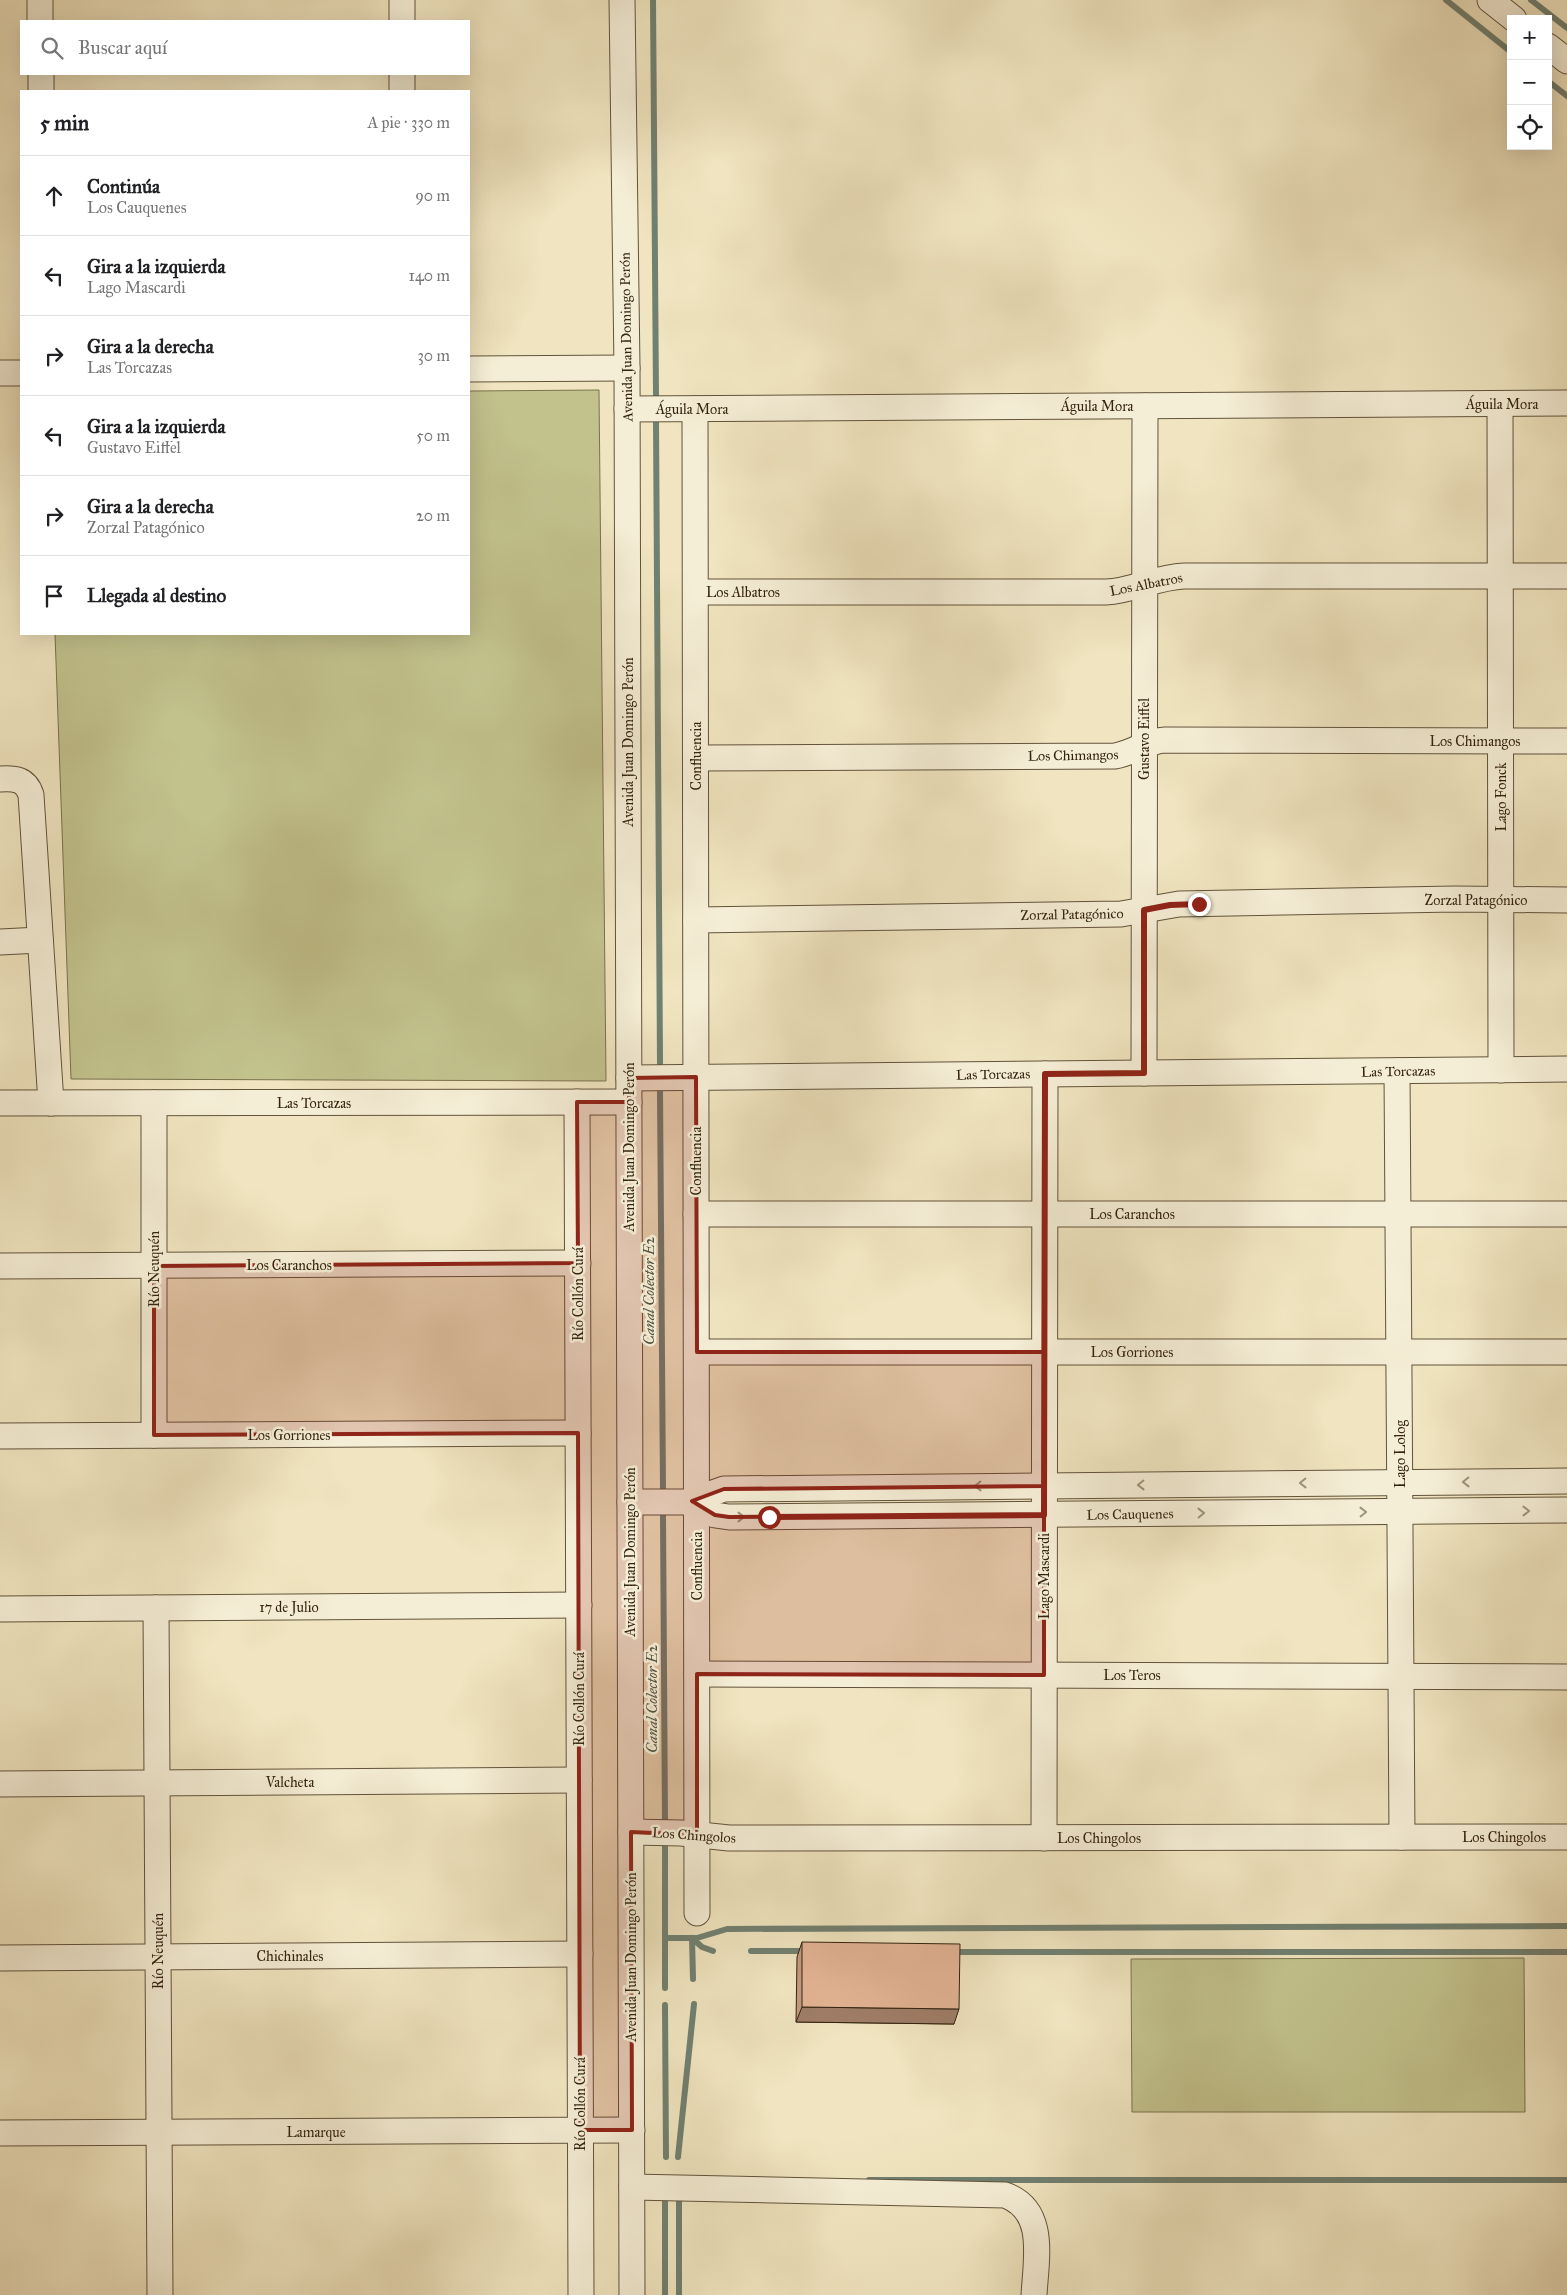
<!DOCTYPE html>
<html lang="es">
<meta charset="utf-8">
<style>
:root{--surface:#fff;--page:#f6f6f6;--text:#202124;--muted:#757577;--line:#e0e0e0}
body{margin:0;font-family:"IM FELL Great Primer",serif;background:var(--page);color:var(--text)}
.controls{position:absolute;right:15px;top:15px;display:grid;overflow:hidden;border-radius:0px;box-shadow:0 5px 20px #0002}
.controls button{width:45px;height:45px;display:grid;place-items:center;padding:0;border:0;border-bottom:1px solid var(--line);background:var(--surface);color:var(--text);font:25px sans-serif}
.stop{position:absolute;width:15px;height:15px;margin:-11px;border:4px solid #8f2418;border-radius:50%;background:#fff}
.stop.end{background:#8f2418;border-color:#fff;box-shadow:0 1px 5px #0008}
.list{margin:0;padding:0;list-style:none}
h2{display:flex;justify-content:space-between;align-items:center;height:65px;margin:0;padding:0 20px;font-size:21px}
h2 small{font-size:16px;font-weight:400;color:var(--muted)}
.list li{display:grid;grid-template-columns:32px 1fr auto;gap:15px;align-items:center;box-sizing:border-box;height:80px;padding:0 20px;border-top:1px solid var(--line)}
.list b{display:block;font-size:19px;white-space:nowrap}
.list p{margin:0;font-size:16px;white-space:nowrap;color:var(--muted)}
.list em{font-size:16px;font-style:normal;color:var(--muted)}
.icon{flex:none;width:28px;height:28px;fill:none;stroke:currentColor;stroke-width:2;stroke-linecap:round;stroke-linejoin:round}
.map{position:relative;flex:none;width:1567px;height:2295px;overflow:hidden}
.search{position:absolute;background:var(--surface);box-shadow:0 5px 20px #0002;left:20px;top:20px;width:450px;height:55px;display:flex;align-items:center;gap:12px;box-sizing:border-box;padding:0 18px;border-radius:0px;color:var(--muted);font-size:19px}
.panel{position:absolute;background:var(--surface);box-shadow:0 5px 20px #0002;left:20px;top:90px;width:450px;height:545px;border-radius:0px}
.map>svg:first-child{display:block}
.green{fill:#c2c28d;stroke:#7a724e}
.lines{fill:none;stroke-linecap:round;stroke-linejoin:round}
.stream{stroke:#708071;stroke-width:6}
.minor-casing{stroke:#62533b;stroke-width:27}
.minor{stroke:#f5eed6;stroke-width:25}
.wall{fill:#c39a7f;stroke:#32220f}
.shaded-wall{fill:#9f7d68;stroke:#32220f}
.building{fill:#e3b394;stroke:#32220f}
.oneway{stroke:#9d927c}
.route{stroke:#8f2418;stroke-width:6}
.marked{fill:#8f2418;fill-opacity:0.2;stroke:#8f2418;stroke-width:4;stroke-linejoin:round}
.labels{text-anchor:middle;stroke-width:5;stroke-linejoin:round;paint-order:stroke}
.street-label{font-size:14px;fill:#32220f;stroke:#f5eed6}
.water-label{font-size:15px;font-style:italic;fill:#515140;stroke:#f5eed6}
</style>
<div class="map">
<svg width="1567" height="2295" viewBox="0 0 1567 2295">
<rect width="100%" height="100%" fill="#f0e5c0"/>
<filter id="stains"><feTurbulence type="fractalNoise" baseFrequency=".004" numOctaves="4"/><feColorMatrix values="0 0 0 0 .2 0 0 0 0 .09 0 0 0 0 .02 0 0 0 .5 -.17"/></filter>
<radialGradient id="worn" r=".72"><stop offset=".6" stop-color="#630" stop-opacity="0"/><stop offset="1" stop-color="#630" stop-opacity=".3"/></radialGradient>
<!-- green -->
<g class="green">
<path d="M599,390L606,1081L71,1079L55,634H469V391Z"/>
<path d="M1524,1958L1525,2112H1132L1131,1959Z"/>
</g>
<g class="lines">
<!-- stream -->
<g class="stream">
<path d="M653,0L656,396"/>
<path d="M1446,0L1511,52"/>
<path d="M1531,0L1567,28"/>
<path d="M1548,81L1567,96"/>
<path d="M656,420L660,1063"/>
<path d="M660,1092L663,1490"/>
<path d="M663,1515L665,1823"/>
<path d="M665,1938H697L727,1929L1567,1926"/>
<path d="M692,1938L693,1979"/>
<path d="M692,1938L702,1947L713,1951"/>
<path d="M751,1951H807"/>
<path d="M952,1952H1567"/>
<path d="M665,1988V1842"/>
<path d="M665,2005L666,2157"/>
<path d="M678,2157L694,2004"/>
<path d="M869,2180H1567"/>
<path d="M679,2197V2295"/>
<path d="M665,2295V2198"/>
</g>
<!-- minor casing -->
<g class="minor-casing">
<g id="minor">
<path d="M40,0V21"/>
<path d="M622,0L627,368L632,2295"/>
<path d="M1490,0L1514,19"/>
<path d="M402,21V0"/>
<path d="M1548,46L1567,61"/>
<path d="M41,74V91"/>
<path d="M402,91V74"/>
<path d="M469,369L627,368"/>
<path d="M0,373H21"/>
<path d="M1500,404L1501,1070"/>
<path d="M627,409L1567,403"/>
<path d="M695,409L697,1913"/>
<path d="M696,592H1106C1133,591 1156,577 1184,576H1567"/>
<path d="M696,758L1115,756C1133,753 1147,741 1165,740L1567,741"/>
<path d="M0,779C15,778 26,779 31,795L51,1103"/>
<path d="M696,920L1121,914L1179,904L1455,899L1567,900"/>
<path d="M0,942L40,940"/>
<path d="M1397,1071L1402,1837"/>
<path d="M1144,1073L1145,406"/>
<path d="M629,1078L1567,1069"/>
<path d="M577,1102L581,2295"/>
<path d="M0,1103L629,1102"/>
<path d="M154,1103V1435"/>
<path d="M696,1214H1567"/>
<path d="M0,1266L578,1263"/>
<path d="M697,1352H1567"/>
<path d="M0,1436L578,1433"/>
<path d="M630,1502H697L707,1495L724,1489L1567,1481"/>
<path d="M697,1502L715,1515L729,1517L1567,1510"/>
<path d="M156,1608L160,2295"/>
<path d="M0,1609L579,1605"/>
<path d="M697,1674L1567,1677"/>
<path d="M0,1784L579,1780"/>
<path d="M631,1832L681,1833L729,1838L1567,1837"/>
<path d="M1044,1838L1045,1074"/>
<path d="M0,1958L580,1954"/>
<path d="M0,2133L632,2130"/>
<path d="M632,2187L1005,2195C1047,2210 1036,2259 1034,2295"/>
</g>
</g>
<!-- minor -->
<use href="#minor" class="minor"/>
</g>
<!-- wall -->
<path class="wall" d="M802,1942L954,2024L796,2022L797,1957Z"/>
<!-- shaded-wall -->
<path class="shaded-wall" d="M802,2007L959,2009L954,2024L796,2022Z"/>
<!-- building -->
<path class="building" d="M802,1942L960,1944L959,2009L802,2007Z"/>
<!-- one-way arrows -->
<defs><path id="oneway-chevron" d="M-2-3.5L2.5 0L-2 3.5" fill="none" stroke-width="1.6" stroke-linecap="round" stroke-linejoin="round" transform="scale(1.25)"/></defs>
<g class="oneway">
<use href="#oneway-chevron" transform="translate(1466 1482) rotate(179)"/>
<use href="#oneway-chevron" transform="translate(1303 1483) rotate(179)"/>
<use href="#oneway-chevron" transform="translate(1141 1485) rotate(179)"/>
<use href="#oneway-chevron" transform="translate(978 1486) rotate(179)"/>
<use href="#oneway-chevron" transform="translate(1526 1511)"/>
<use href="#oneway-chevron" transform="translate(1363 1512) rotate(-1)"/>
<use href="#oneway-chevron" transform="translate(1201 1513) rotate(-1)"/>
<use href="#oneway-chevron" transform="translate(741 1517)"/>
</g>
<g class="lines">
<!-- route -->
<path class="route" d="M769,1517L1044,1515L1045,1074L1144,1073V910L1170,905L1199,904"/>
</g>
<!-- marked area -->
<path class="marked" d="M696,1077L697,1352H1045L1044,1486L724,1489L692,1501L715,1515L729,1517L1044,1515V1675L697,1674V1835L631,1832L632,2130H580L578,1433L154,1435V1266L578,1263L577,1102H629V1078Z"/>
<g class="labels">
<!-- street labels -->
<g class="street-label">
<text transform="translate(626 337) rotate(-91)" y="5">Avenida Juan Domingo Perón</text>
<text x="1502" y="409">Águila Mora</text>
<text x="1097" y="411">Águila Mora</text>
<text x="692" y="414">Águila Mora</text>
<text transform="translate(1146 584) rotate(-11)" y="5">Los Albatros</text>
<text x="743" y="597">Los Albatros</text>
<text transform="translate(1144 739) rotate(-90)" y="5">Gustavo Eiffel</text>
<text x="1475" y="746">Los Chimangos</text>
<text transform="translate(628 742) rotate(-90)" y="5">Avenida Juan Domingo Perón</text>
<text transform="translate(1073 755) rotate(-1)" y="5">Los Chimangos</text>
<text transform="translate(696 756) rotate(-90)" y="5">Confluencia</text>
<text transform="translate(1501 797) rotate(-90)" y="5">Lago Fonck</text>
<text x="1476" y="905">Zorzal Patagónico</text>
<text transform="translate(1072 914) rotate(-1)" y="5">Zorzal Patagónico</text>
<text transform="translate(1398 1071) rotate(-1)" y="5">Las Torcazas</text>
<text transform="translate(993 1074) rotate(-1)" y="5">Las Torcazas</text>
<text x="314" y="1108">Las Torcazas</text>
<text transform="translate(629 1147) rotate(-90)" y="5">Avenida Juan Domingo Perón</text>
<text transform="translate(696 1161) rotate(-90)" y="5">Confluencia</text>
<text x="1132" y="1219">Los Caranchos</text>
<text x="289" y="1270">Los Caranchos</text>
<text transform="translate(154 1269) rotate(-90)" y="5">Río Neuquén</text>
<text transform="translate(578 1294) rotate(-90)" y="5">Río Collón Curá</text>
<text x="1132" y="1357">Los Gorriones</text>
<text x="289" y="1440">Los Gorriones</text>
<text transform="translate(1400 1454) rotate(-90)" y="5">Lago Lolog</text>
<text transform="translate(1130 1514) rotate(-1)" y="5">Los Cauquenes</text>
<text transform="translate(630 1552) rotate(-90)" y="5">Avenida Juan Domingo Perón</text>
<text transform="translate(697 1566) rotate(-90)" y="5">Confluencia</text>
<text transform="translate(1044 1576) rotate(-90)" y="5">Lago Mascardi</text>
<text x="289" y="1612">17 de Julio</text>
<text x="1132" y="1680">Los Teros</text>
<text transform="translate(579 1699) rotate(-90)" y="5">Río Collón Curá</text>
<text x="290" y="1787">Valcheta</text>
<text transform="translate(694 1835) rotate(4)" y="5">Los Chingolos</text>
<text x="1504" y="1842">Los Chingolos</text>
<text x="1099" y="1843">Los Chingolos</text>
<text transform="translate(158 1951) rotate(-90)" y="5">Río Neuquén</text>
<text x="290" y="1961">Chichinales</text>
<text transform="translate(631 1957) rotate(-90)" y="5">Avenida Juan Domingo Perón</text>
<text transform="translate(580 2104) rotate(-90)" y="5">Río Collón Curá</text>
<text x="316" y="2137">Lamarque</text>
</g>
<!-- water labels -->
<g class="water-label">
<text transform="translate(649 1291) rotate(-90)" y="5">Canal Colector E2</text>
<text transform="translate(652 1699) rotate(-90)" y="5">Canal Colector E2</text>
</g>
</g>
<rect width="100%" height="100%" filter="url(#stains)"/>
<rect width="100%" height="100%" fill="url(#worn)"/>
</svg>
<div class="controls">
<button>+</button>
<button>−</button>
<button><svg class="icon" aria-label="locate" viewBox="0 0 24 24"><circle cx="12" cy="12" r="6"/><path d="M12 2v4M12 18v4M2 12h4M18 12h4"/></svg></button>
</div>
<div class="stop" style="left:769px;top:1517px"></div>
<div class="stop end" style="left:1199px;top:904px"></div>
<div class="search"><svg class="icon" aria-label="search" viewBox="0 0 24 24"><circle cx="10" cy="10" r="6"/><path d="M15 15l6 6"/></svg>Buscar aquí</div>
<section class="panel">
<h2>5 min<small>A pie · 330 m</small></h2>
<ul class="list">
<li><svg class="icon" aria-label="ahead" viewBox="0 0 24 24"><path d="M12 20V5M6 11l6-6 6 6"/></svg><div><b>Continúa</b><p>Los Cauquenes</p></div><em>90 m</em></li>
<li><svg class="icon" aria-label="left" viewBox="0 0 24 24"><path d="M17 20v-9H6M10 6l-5 5 5 5"/></svg><div><b>Gira a la izquierda</b><p>Lago Mascardi</p></div><em>140 m</em></li>
<li><svg class="icon" aria-label="right" viewBox="0 0 24 24"><path d="M7 20v-9h11M14 6l5 5-5 5"/></svg><div><b>Gira a la derecha</b><p>Las Torcazas</p></div><em>30 m</em></li>
<li><svg class="icon" aria-label="left" viewBox="0 0 24 24"><path d="M17 20v-9H6M10 6l-5 5 5 5"/></svg><div><b>Gira a la izquierda</b><p>Gustavo Eiffel</p></div><em>50 m</em></li>
<li><svg class="icon" aria-label="right" viewBox="0 0 24 24"><path d="M7 20v-9h11M14 6l5 5-5 5"/></svg><div><b>Gira a la derecha</b><p>Zorzal Patagónico</p></div><em>20 m</em></li>
<li><svg class="icon" aria-label="arrive" viewBox="0 0 24 24"><path d="M6 21V4h12l-3 4 3 4H6"/></svg><div><b>Llegada al destino</b></div></li>
</ul>
</section>
</div>
